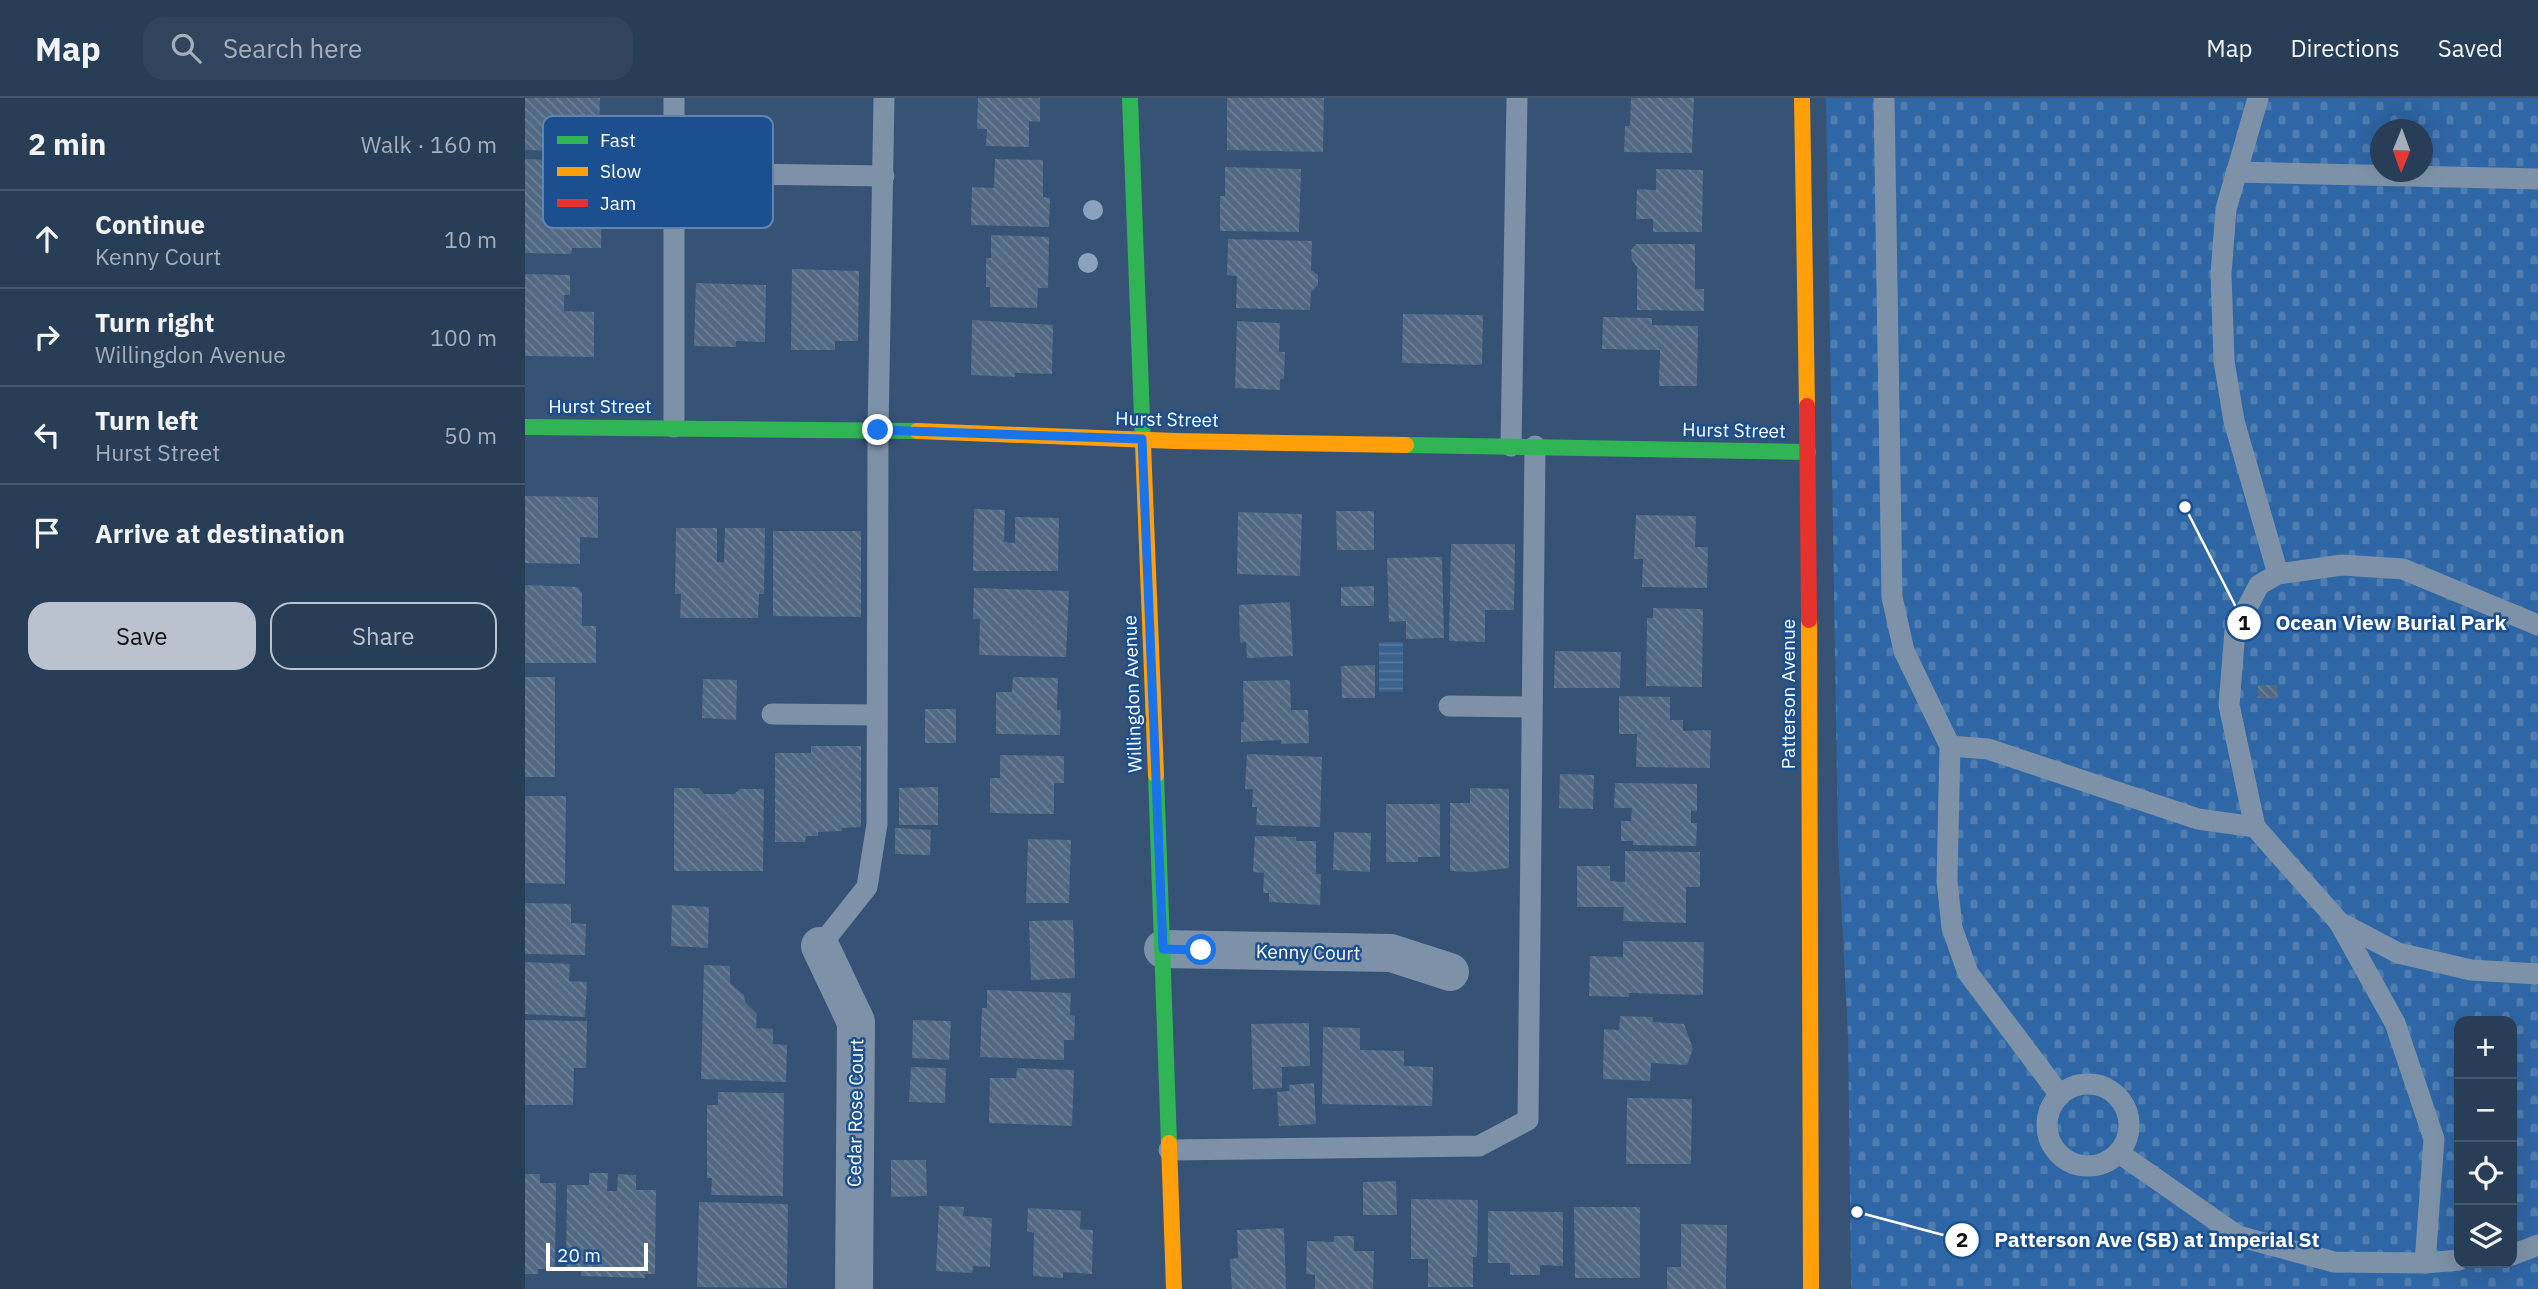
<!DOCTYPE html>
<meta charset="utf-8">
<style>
:root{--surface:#283e57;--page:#30455d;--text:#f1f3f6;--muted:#a5aeba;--line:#44576d;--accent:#b9c2ce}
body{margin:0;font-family:"IBM Plex Sans",sans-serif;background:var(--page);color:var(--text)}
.controls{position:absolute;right:21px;bottom:21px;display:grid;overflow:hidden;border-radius:14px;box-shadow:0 7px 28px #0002}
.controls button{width:63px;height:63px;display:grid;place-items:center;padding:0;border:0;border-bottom:2px solid var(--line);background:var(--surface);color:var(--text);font:35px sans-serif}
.compass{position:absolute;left:1845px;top:21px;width:63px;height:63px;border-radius:50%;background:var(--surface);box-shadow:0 7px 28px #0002;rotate:181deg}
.scale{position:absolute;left:21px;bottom:18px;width:102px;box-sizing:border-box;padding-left:7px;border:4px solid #fff;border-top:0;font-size:19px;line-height:24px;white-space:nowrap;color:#fff;-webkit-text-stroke:5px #1b4f8f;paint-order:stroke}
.stop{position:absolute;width:21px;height:21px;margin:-16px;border:5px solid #1a73e8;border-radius:50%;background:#fff}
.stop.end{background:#1a73e8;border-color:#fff;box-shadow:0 2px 7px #0008}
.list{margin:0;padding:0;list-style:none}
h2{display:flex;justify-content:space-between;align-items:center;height:91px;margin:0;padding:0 28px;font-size:30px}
h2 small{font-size:23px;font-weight:400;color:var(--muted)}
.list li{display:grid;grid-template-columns:46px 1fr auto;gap:21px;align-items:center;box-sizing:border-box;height:98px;padding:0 28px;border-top:2px solid var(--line)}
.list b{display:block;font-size:26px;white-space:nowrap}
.list p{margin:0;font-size:23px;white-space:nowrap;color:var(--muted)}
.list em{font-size:23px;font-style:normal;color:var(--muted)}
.actions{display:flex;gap:14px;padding:21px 28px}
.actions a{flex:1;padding:16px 0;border:2px solid var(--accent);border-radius:21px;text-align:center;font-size:24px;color:var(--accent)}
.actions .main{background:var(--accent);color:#111}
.icon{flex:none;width:38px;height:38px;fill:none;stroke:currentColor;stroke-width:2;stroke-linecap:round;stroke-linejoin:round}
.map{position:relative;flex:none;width:2013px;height:1191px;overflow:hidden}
header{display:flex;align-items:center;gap:42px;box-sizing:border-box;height:98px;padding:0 35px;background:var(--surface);border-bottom:2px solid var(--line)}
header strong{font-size:33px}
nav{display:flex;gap:38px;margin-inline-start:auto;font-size:24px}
.search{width:490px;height:63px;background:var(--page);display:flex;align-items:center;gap:18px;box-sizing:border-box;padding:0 24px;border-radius:21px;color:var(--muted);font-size:26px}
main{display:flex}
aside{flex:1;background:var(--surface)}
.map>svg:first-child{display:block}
.cemetery{fill:url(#cemetery-stones);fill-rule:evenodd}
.water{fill:url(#water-rules)}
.building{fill:url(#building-back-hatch)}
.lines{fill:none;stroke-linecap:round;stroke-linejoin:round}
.lane{stroke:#7d92a8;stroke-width:21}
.street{stroke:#7d92a8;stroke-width:38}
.fast{stroke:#30b455;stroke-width:16}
.slow{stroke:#ff9f0a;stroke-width:16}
.jam{stroke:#e5322d;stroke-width:16}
.tree{fill:#8aa2be}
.route{stroke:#1a73e8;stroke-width:9}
.labels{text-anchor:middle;stroke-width:5;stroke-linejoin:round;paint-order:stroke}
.street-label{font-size:19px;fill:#fff;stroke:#1b4f8f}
.key{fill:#1b4f8f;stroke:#5f84b1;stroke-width:2}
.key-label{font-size:19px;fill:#fff}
.leader{fill:none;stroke:#fff;stroke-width:2.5}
.callout-dot{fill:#fff;stroke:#1b4f8f;stroke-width:2.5}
.mark-label{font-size:21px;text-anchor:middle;font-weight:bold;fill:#111}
.callout-label{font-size:21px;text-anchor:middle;font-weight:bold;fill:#fff;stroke:#1b4f8f;stroke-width:5;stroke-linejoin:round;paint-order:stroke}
</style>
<header>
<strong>Map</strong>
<div class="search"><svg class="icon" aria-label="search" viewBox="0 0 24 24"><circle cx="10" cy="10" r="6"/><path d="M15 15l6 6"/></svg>Search here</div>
<nav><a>Map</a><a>Directions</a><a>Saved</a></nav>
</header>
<main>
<aside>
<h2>2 min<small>Walk · 160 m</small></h2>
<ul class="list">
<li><svg class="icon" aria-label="ahead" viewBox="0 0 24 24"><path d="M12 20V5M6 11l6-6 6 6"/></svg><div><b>Continue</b><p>Kenny Court</p></div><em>10 m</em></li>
<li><svg class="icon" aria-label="right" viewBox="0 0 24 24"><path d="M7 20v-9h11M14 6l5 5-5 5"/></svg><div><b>Turn right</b><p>Willingdon Avenue</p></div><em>100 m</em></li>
<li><svg class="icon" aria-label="left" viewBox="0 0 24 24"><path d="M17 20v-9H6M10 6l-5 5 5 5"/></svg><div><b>Turn left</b><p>Hurst Street</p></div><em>50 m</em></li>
<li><svg class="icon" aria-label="arrive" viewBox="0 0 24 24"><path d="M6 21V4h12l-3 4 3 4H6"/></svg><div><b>Arrive at destination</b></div></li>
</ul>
<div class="actions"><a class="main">Save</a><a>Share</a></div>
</aside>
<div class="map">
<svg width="2013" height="1191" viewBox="0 0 2013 1191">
<defs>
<pattern id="cemetery-stones" width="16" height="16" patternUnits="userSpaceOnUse" patternTransform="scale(1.75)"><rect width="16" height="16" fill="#2f66a5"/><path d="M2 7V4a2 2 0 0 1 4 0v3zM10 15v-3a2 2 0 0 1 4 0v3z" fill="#4e7db2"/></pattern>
<pattern id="water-rules" width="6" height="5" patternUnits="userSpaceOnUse" patternTransform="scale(1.75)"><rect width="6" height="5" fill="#3b618d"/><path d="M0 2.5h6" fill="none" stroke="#58799e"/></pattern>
<pattern id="building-back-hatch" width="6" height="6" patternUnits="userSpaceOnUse" patternTransform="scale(1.75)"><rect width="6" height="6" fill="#526984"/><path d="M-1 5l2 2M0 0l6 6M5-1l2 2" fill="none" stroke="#6c8096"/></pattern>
</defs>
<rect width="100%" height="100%" fill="#365274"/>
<!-- cemetery -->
<path class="cemetery" d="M1301,0H2013V1191H1326L1323,938L1313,745ZM1856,32H1898V74H1856ZM1934,923H1987V1165H1934Z"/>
<!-- water -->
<rect class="water" x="854" y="544" width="24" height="50"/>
<!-- building -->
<g class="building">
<path d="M0,0H75L74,36H70V54L0,52Z"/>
<path d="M453,0H515V24L504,23V49L461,48L462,31H452Z"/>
<path d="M702,0H799L798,54L702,52Z"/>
<path d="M1106,0H1169L1167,55L1099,54L1100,28H1105Z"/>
<path d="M0,61L49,63L48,69L78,70L76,150H47L46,156L0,155Z"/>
<path d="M470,61L518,62V99L525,100L524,129L446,127L447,89L469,90Z"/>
<path d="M700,69L776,71L774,134L695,133V98H700Z"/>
<path d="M1131,71L1178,72L1177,134H1128V121H1111L1112,91L1131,92Z"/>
<path d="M466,137L524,139L523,190H513L512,210L465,209V189H461V160H466Z"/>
<path d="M703,141L787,143L786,172L793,177V187L786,194L785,212L711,210L712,178L702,177Z"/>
<path d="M1111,146H1170V191H1179V213L1112,212V169L1107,162L1106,152Z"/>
<path d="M267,171L334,173L333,243H310V252H266Z"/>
<path d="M0,176L45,177V197H39V213L69,214V259L0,258Z"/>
<path d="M171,185L241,187L240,244L211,243V249L169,248Z"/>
<path d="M878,216L958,217L957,267L877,265Z"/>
<path d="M1078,219L1127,220V227L1173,228L1172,288H1134L1135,252L1077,251Z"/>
<path d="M447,222L528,227L527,276L490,275V279L446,277Z"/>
<path d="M712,223L755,225L754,254H760L759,281H755V292L710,290Z"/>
<path d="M0,398L73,399V440L55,439V466L0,465Z"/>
<path d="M449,411L480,412L479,444L490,445V419L534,420L533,473H448Z"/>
<path d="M811,413H849V452H812Z"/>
<path d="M713,414L777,416L775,478L712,476Z"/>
<path d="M1111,417L1171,418L1170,449H1183L1182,490L1117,489L1118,461H1109Z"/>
<path d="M151,430H192V464H199L200,430H240L239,496H234L233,520H155L156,496H150Z"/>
<path d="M248,433H336V519L248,518Z"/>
<path d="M926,446H990L989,512H960V544L924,543Z"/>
<path d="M917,459L919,540L881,541V523L864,524L862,460Z"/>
<path d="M0,487L53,489L57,495V528H71V565H0Z"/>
<path d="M849,488V508H816V489Z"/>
<path d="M449,490L544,493L541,559L454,557L455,521H448Z"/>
<path d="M765,504L768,558L722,560L721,544L715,545L714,507Z"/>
<path d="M1128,510L1178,511L1177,589L1121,588L1122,520H1128Z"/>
<path d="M1030,553L1096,554L1095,590H1029Z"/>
<path d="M850,567V600H817L816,568Z"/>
<rect x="0" y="579" width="30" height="100"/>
<path d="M488,579L533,580L532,612H536L535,637L471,636V594H487Z"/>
<path d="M178,581L212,582L211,622L177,620Z"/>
<path d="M765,582L766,612H783L784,645L756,646V642L716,644V624H719L718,583Z"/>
<path d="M1733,587H1752L1753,600H1733Z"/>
<path d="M1094,598L1145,599V622H1158V633L1186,632L1185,670L1111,669L1112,636H1094Z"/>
<rect x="400" y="611" width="31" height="34"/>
<path d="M286,648H336V729L317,730V733L293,734V738H281L280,744H250V655H286Z"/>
<path d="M722,656L797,659L795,729L731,727L732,709H727L728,691H720Z"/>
<path d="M475,657L539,658V685H529V716L465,715V680H475Z"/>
<path d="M1035,676L1069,677L1068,711L1034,710Z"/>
<path d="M1090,685L1172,686V713H1166V725H1172L1171,748L1108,747V743H1096V723H1106L1107,710H1089Z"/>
<path d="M413,689V727H374V690Z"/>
<path d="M149,690H174L179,696H209L215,691H239L238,773H149Z"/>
<path d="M945,690L984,691V770L948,774L925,773V705H945Z"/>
<path d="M0,698H41L40,786L0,785Z"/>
<path d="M861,706H915V759H893V764H861Z"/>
<path d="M370,730L406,732L405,757L370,756Z"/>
<path d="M809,734L846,735L845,774L808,772Z"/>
<path d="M730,738L771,739V743H791V776H796L795,807L744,804V795H738L739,775L728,774Z"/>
<path d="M503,741L546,742L544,805H501Z"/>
<path d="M1100,753L1175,754V789H1161V825L1098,823L1099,809H1052V768H1085V783L1100,784Z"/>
<path d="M0,805L46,806V825L61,826L60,857L0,856Z"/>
<path d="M147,807L184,809L183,850L146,848Z"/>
<path d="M548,822L550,880L506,882L504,823Z"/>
<path d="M1098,843L1179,844L1178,897L1104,895V899L1064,898L1065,858L1098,859Z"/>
<path d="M0,864L45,866L44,883L62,884L60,919L0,916Z"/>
<path d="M179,867L205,868V885L219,897L220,904L232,916L231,930L248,931V946L262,947L261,984L176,981Z"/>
<path d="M462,892L546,895L545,917L550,918L549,942H539V962L455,959L457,910H462Z"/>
<path d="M1095,918L1128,919V924L1159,926L1168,951L1162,967L1126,965L1125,983L1078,981L1079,931L1094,932Z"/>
<path d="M0,922L62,923L61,970H49L48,1007H0Z"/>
<path d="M388,922L426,923L424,962L387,960Z"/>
<path d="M784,925L785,968L757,969V990L728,991L726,926Z"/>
<path d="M798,929L835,930V952L879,953V968L908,969L907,1008L797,1006Z"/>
<path d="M386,969L421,970L420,1005L384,1004Z"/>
<path d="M492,970L549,972L547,1028L464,1025L465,980H491Z"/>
<path d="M789,985L791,1026L754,1028L752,994L764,993V987Z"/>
<path d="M193,994L259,995L258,1098L186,1097L187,1080H182V1007H193Z"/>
<path d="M1102,1000L1167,1001L1166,1066H1101Z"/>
<path d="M366,1062H401L402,1098L366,1099Z"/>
<path d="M64,1075H83L82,1093H92L93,1076L111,1077V1092H131L130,1176H120V1180L56,1178V1173H41L42,1087H64Z"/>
<path d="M0,1076H15V1085H31L30,1171H13V1176H0Z"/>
<path d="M871,1083L872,1117H838V1084Z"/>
<path d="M886,1101L953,1102L952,1159H948V1189H903V1161H886Z"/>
<path d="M174,1104L263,1106L262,1190L172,1189Z"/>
<path d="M414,1108L439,1109L438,1118L467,1120L465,1169L448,1168L447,1175L411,1173Z"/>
<path d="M1049,1109H1115V1180H1050Z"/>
<path d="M503,1110L556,1113L555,1131L568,1132L567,1176L538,1174V1180L508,1178L509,1135L502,1133Z"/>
<path d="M963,1113L1038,1114V1168L1015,1167V1177H985V1165H963Z"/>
<path d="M1156,1126L1202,1127L1201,1191H1142V1169H1156Z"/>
<path d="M759,1130L761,1191H707L705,1161L713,1160L712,1132Z"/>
<path d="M809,1138H829V1153H849L848,1191H790V1177L781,1176L782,1143L809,1144Z"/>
</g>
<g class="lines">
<!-- lane -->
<g class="lane">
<path d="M1359,0L1367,499L1379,553L1425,648L1422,783L1427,830L1443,875L1535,997"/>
<path d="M1733,0L1701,111L1696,176L1699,263L1709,323L1753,476"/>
<path d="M1711,74L2013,81"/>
<path d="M149,75L359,78"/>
<path d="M149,329V0"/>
<path d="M986,348L992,0"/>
<path d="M2013,527L1878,471L1817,467L1753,476L1734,487L1710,533L1704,607L1730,729L1814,824L1873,855L1946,872L2013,876"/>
<path d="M924,608L1005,609"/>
<path d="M247,616L352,617"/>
<path d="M1425,648L1463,651L1673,721L1730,729"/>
<path d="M1814,824L1870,925L1909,1041L1900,1165"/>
<path d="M295,848L342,789L352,726L353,332L359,0"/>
<circle cx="1563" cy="1027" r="41"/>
<path d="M644,1052L954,1048L1003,1022L1010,348"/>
<path d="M1594,1055L1713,1138L1809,1164L1900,1165L1934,1162"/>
<path d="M1987,1157L2013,1147"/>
</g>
<!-- street -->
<g class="street">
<path d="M295,848L331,924L329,1191"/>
<path d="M638,851L866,855L925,874"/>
</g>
<!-- fast -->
<g class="fast">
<path d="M605,0L618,346"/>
<path d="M0,329L392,333"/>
<path d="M881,347L1283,354"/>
<path d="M631,677L644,1045"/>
</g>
<!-- slow -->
<g class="slow">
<path d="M1277,0L1282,308"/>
<path d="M392,333L651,343L881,347"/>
<path d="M618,346L631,677"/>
<path d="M1284,522L1286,1191"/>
<path d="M644,1045L649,1191"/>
</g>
<!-- jam -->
<path class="jam" d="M1282,308L1284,522"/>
</g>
<!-- trees -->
<g class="tree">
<circle cx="568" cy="112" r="10"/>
<circle cx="563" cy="165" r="10"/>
</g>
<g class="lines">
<!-- route -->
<path class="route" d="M353,332L617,341L638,851L676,852"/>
</g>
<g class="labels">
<!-- street labels -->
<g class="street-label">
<text x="75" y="315">Hurst Street</text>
<text transform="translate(642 321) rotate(1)" y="7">Hurst Street</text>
<text transform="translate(1209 332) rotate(1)" y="7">Hurst Street</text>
<text transform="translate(607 596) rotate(-92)" y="7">Willingdon Avenue</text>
<text transform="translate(1263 596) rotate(-90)" y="7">Patterson Avenue</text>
<text transform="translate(783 854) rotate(1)" y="7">Kenny Court</text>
<text transform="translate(330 1015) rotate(-89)" y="7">Cedar Rose Court</text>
</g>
</g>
<!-- legend -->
<rect x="18" y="18" width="230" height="112" rx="10" class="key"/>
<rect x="32" y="38" width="31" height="8" fill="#30b455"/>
<rect x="32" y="69" width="31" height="9" fill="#ff9f0a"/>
<rect x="32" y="101" width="31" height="8" fill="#e5322d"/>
<g class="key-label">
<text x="75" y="49">Fast</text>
<text x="75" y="80">Slow</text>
<text x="75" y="112">Jam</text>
</g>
<!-- callouts -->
<path class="leader" d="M1660 409L1719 525M1332 1114L1437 1142"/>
<g class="callout-dot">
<circle cx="1660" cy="409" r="7"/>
<circle cx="1332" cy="1114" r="7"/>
<circle cx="1719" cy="525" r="18"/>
<circle cx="1437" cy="1142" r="18"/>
</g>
<g class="mark-label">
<text x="1719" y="532">1</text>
<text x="1437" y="1149">2</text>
</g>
<g class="callout-label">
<text x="1866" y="532">Ocean View Burial Park</text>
<text x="1632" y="1149">Patterson Ave (SB) at Imperial St</text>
</g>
</svg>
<div class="controls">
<button>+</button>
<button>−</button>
<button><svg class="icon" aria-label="locate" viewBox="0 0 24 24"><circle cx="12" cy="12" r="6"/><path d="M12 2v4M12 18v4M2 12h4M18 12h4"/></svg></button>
<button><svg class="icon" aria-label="layers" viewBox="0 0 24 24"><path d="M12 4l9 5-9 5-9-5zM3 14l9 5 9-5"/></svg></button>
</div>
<svg class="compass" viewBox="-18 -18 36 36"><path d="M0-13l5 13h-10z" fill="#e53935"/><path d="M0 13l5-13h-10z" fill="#a5aeba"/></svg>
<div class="scale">20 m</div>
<div class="stop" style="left:676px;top:852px"></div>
<div class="stop end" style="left:353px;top:332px"></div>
</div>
</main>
